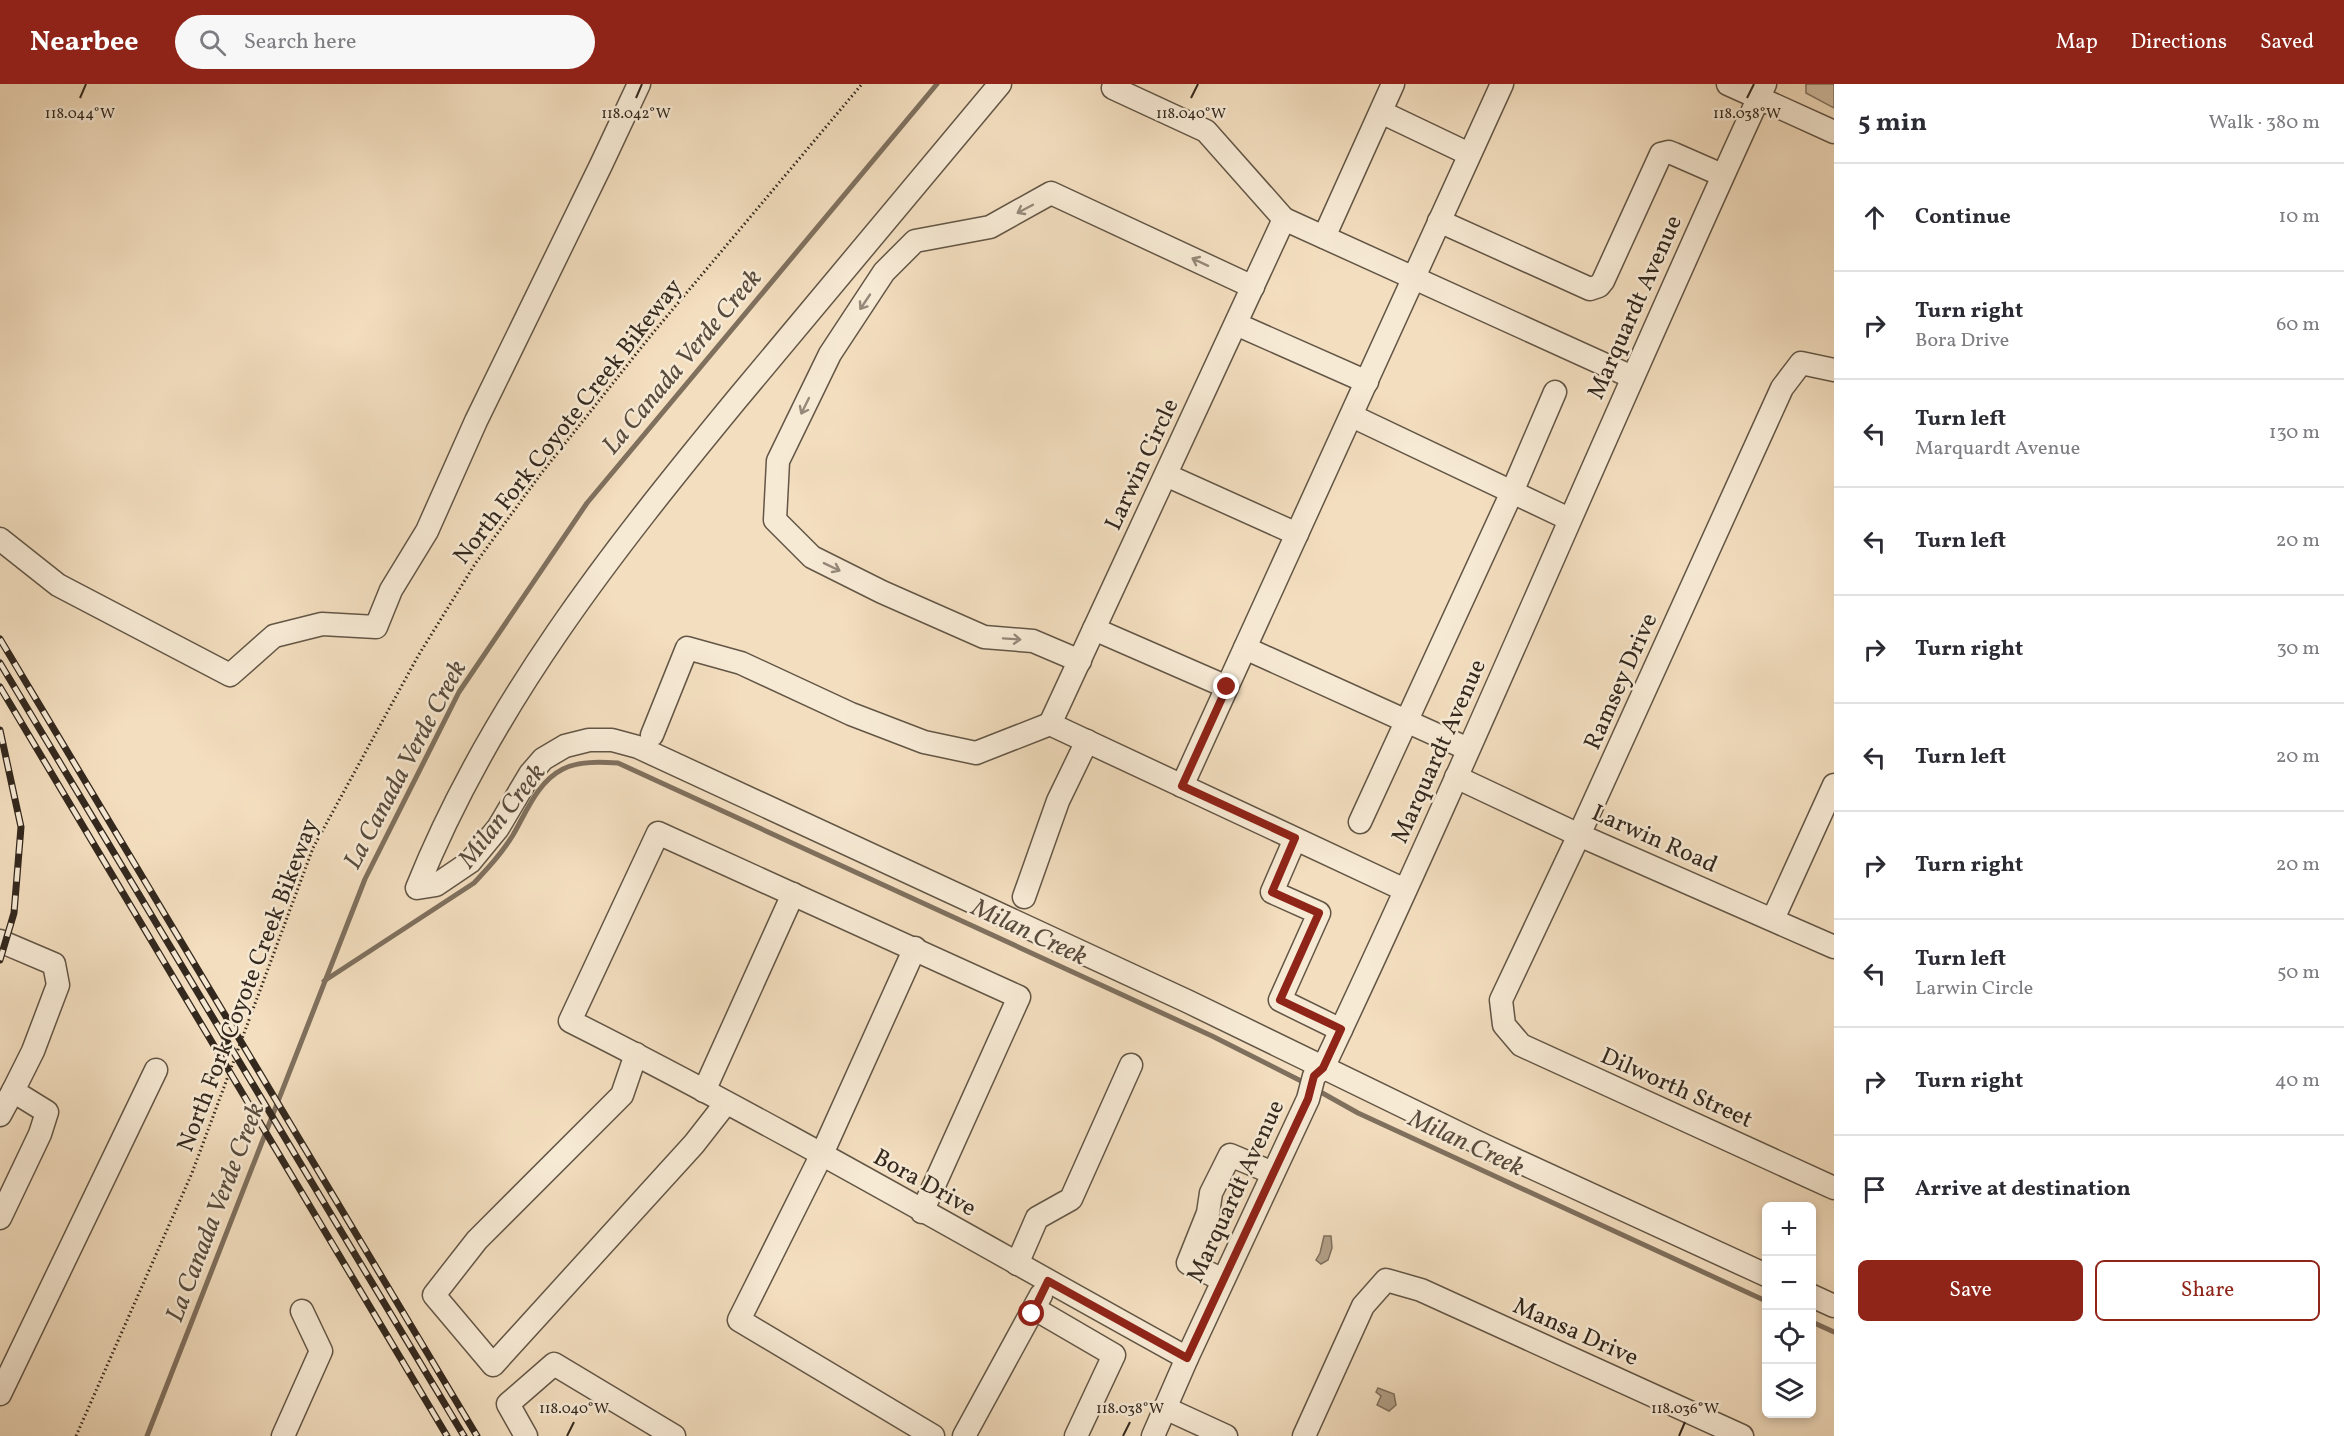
<!DOCTYPE html>
<meta charset="utf-8">
<style>
:root{--surface:#fff;--page:#f7f7f7;--text:#2b2b33;--muted:#7c7c81;--line:#e1e1e2;--accent:#8f2418}
body{margin:0;font-family:Vollkorn,serif;background:var(--page);color:var(--text)}
.controls{position:absolute;right:18px;bottom:18px;display:grid;overflow:hidden;border-radius:9px;box-shadow:0 3px 9px #0003}
.controls button{width:54px;height:54px;display:grid;place-items:center;padding:0;border:0;border-bottom:2px solid var(--line);background:var(--surface);color:var(--text);font:30px sans-serif}
.stop{position:absolute;width:18px;height:18px;margin:-14px;border:4px solid #8f2418;border-radius:50%;background:#fff}
.stop.end{background:#8f2418;border-color:#fff;box-shadow:0 2px 6px #0008}
.list{margin:0;padding:0;list-style:none}
h2{display:flex;justify-content:space-between;align-items:center;height:78px;margin:0;padding:0 24px;font-size:26px}
h2 small{font-size:20px;font-weight:400;color:var(--muted)}
.list li{display:grid;grid-template-columns:39px 1fr auto;gap:18px;align-items:center;box-sizing:border-box;height:108px;padding:0 24px;border-top:2px solid var(--line)}
.list b{display:block;font-size:22px;white-space:nowrap}
.list p{margin:0;font-size:20px;white-space:nowrap;color:var(--muted)}
.list em{font-size:20px;font-style:normal;color:var(--muted)}
.actions{display:flex;gap:12px;padding:18px 24px}
.actions a{flex:1;padding:14px 0;border:2px solid var(--accent);border-radius:9px;text-align:center;font-size:21px;color:var(--accent)}
.actions .main{background:var(--accent);color:#fff}
.icon{flex:none;width:33px;height:33px;fill:none;stroke:currentColor;stroke-width:2;stroke-linecap:round;stroke-linejoin:round}
.map{position:relative;flex:none;width:1834px;height:1352px;overflow:hidden}
header{display:flex;align-items:center;gap:36px;box-sizing:border-box;height:84px;padding:0 30px;background:var(--accent);color:#fff}
header strong{font-size:28px}
nav{display:flex;gap:33px;margin-inline-start:auto;font-size:21px}
.search{width:420px;height:54px;background:var(--page);display:flex;align-items:center;gap:15px;box-sizing:border-box;padding:0 21px;border-radius:33px;color:var(--muted);font-size:22px}
main{display:flex}
aside{flex:1;background:var(--surface)}
.map>svg:first-child{display:block}
.green{fill:#d2bfa4;stroke:#827461;stroke-width:1.5}
.water{fill:#b2a088;stroke:#7f705e;stroke-width:1.5}
.lines{fill:none;stroke-linecap:round;stroke-linejoin:round}
.stream{stroke:#7f705e;stroke-width:5}
.minor-casing{stroke:#635646;stroke-width:25}
.path{stroke:#33281e;stroke-width:3;stroke-dasharray:1.5 3;stroke-linecap:butt}
.minor{stroke:#f7ead5;stroke-width:22}
.rail-casing{stroke:#33281e;stroke-width:7}
.rail{stroke:#f7ead5;stroke-width:4.5;stroke-dasharray:14;stroke-linecap:butt}
.oneway{stroke:#95897a}
.route{stroke:#8f2418;stroke-width:8}
.ticks{fill:none;stroke:#33281e;stroke-width:2}
.labels{text-anchor:middle;stroke-width:5;stroke-linejoin:round;paint-order:stroke}
.street-label{font-size:24px;fill:#33281e;stroke:#f7ead5}
.water-label{font-size:26px;font-style:italic;fill:#594c3e;stroke:#f7ead5}
.ticks-label{font-size:15px;text-anchor:middle;fill:#33281e;stroke:#f7ead5;stroke-width:5;stroke-linejoin:round;paint-order:stroke}
</style>
<header>
<strong>Nearbee</strong>
<div class="search"><svg class="icon" aria-label="search" viewBox="0 0 24 24"><circle cx="10" cy="10" r="6"/><path d="M15 15l6 6"/></svg>Search here</div>
<nav><a>Map</a><a>Directions</a><a>Saved</a></nav>
</header>
<main>
<div class="map">
<svg width="1834" height="1352" viewBox="0 0 1834 1352">
<rect width="100%" height="100%" fill="#f3debf"/>
<filter id="stains"><feTurbulence type="fractalNoise" baseFrequency=".00333" numOctaves="4"/><feColorMatrix values="0 0 0 0 .2 0 0 0 0 .09 0 0 0 0 .02 0 0 0 .5 -.17"/></filter>
<radialGradient id="worn" r=".72"><stop offset=".6" stop-color="#630" stop-opacity="0"/><stop offset="1" stop-color="#630" stop-opacity=".3"/></radialGradient>
<!-- green -->
<path class="green" d="M1806,0H1834V24L1806,9Z"/>
<!-- water -->
<g class="water">
<path d="M1324,1152H1331L1332,1164L1328,1176L1321,1180L1316,1176L1320,1169Z"/>
<path d="M1378,1304L1394,1310L1396,1321L1389,1327L1377,1321L1381,1312L1376,1308Z"/>
</g>
<g class="lines">
<!-- stream -->
<g class="stream">
<path d="M324,897L474,799C488,784 502,769 513,751C526,729 537,698 563,685C579,677 600,678 618,679L1212,952L1307,1000"/>
<path d="M1317,1006L1358,1029L1766,1217"/>
<path d="M1812,1238L1834,1248"/>
<path d="M147,1352L365,795L459,608L587,419L937,0"/>
</g>
<!-- minor casing -->
<g class="minor-casing">
<g id="minor">
<path d="M1000,0C912,105 824,210 737,315C612,467 491,620 417,804L436,801L470,778L498,744L530,690L543,675L565,662L589,656H612L638,663L1189,918L1483,1061L1766,1191"/>
<path d="M1728,0L1834,48"/>
<path d="M1113,4L1206,47L1284,135"/>
<path d="M1381,28L1469,70"/>
<path d="M1439,137L1590,205L1599,202L1603,197L1661,70L1669,68L1674,70L1722,91"/>
<path d="M1324,153L1393,0"/>
<path d="M1236,240L1367,298"/>
<path d="M1834,286L1801,279L1782,304L1579,751L1501,916L1504,941L1521,961L1834,1104"/>
<path d="M1352,332L1569,435"/>
<path d="M1166,391L1297,450"/>
<path d="M0,455L58,501L230,591L274,552L322,540L376,543L391,506L427,447L476,337L601,81L639,0"/>
<path d="M1094,545L1227,603"/>
<path d="M1245,564L1468,665"/>
<path d="M1080,577L1033,557L984,553L882,508L812,473L775,436L778,377L830,270L884,188L915,157L990,143L1051,109L1253,203"/>
<path d="M652,651L687,564L741,579L851,630L924,658L976,669L1050,640"/>
<path d="M1456,693L1579,751L1834,863"/>
<path d="M1182,702L1502,0"/>
<path d="M1360,738L1512,408L1555,308"/>
<path d="M1295,755L1272,808L1319,829L1280,916L1341,946"/>
<path d="M1405,806L1050,640L1284,135L1632,293"/>
<path d="M1024,813L1058,717L1087,657"/>
<path d="M1773,835L1834,701"/>
<path d="M0,857L54,880L58,901L33,967L13,1007L47,1028L40,1050L0,1134"/>
<path d="M915,864L821,1072L739,1236L933,1352"/>
<path d="M636,970L622,1011L477,1156L434,1211L493,1281L694,1060L726,1019"/>
<path d="M704,1007L793,810"/>
<path d="M0,1031L13,1007"/>
<path d="M922,1128L1019,913L658,749L570,937C779,1042 982,1161 1187,1274"/>
<path d="M1017,1180L1037,1134L1071,1115L1131,981"/>
<path d="M1223,1196L1188,1179L1208,1129L1211,1109L1230,1071L1273,1089"/>
<path d="M1812,1212L1834,1222"/>
<path d="M1035,1225L1114,1271L1076,1352"/>
<path d="M0,1310L156,986"/>
<path d="M1165,1324L1226,1352"/>
<path d="M283,1352L321,1267L302,1227"/>
<path d="M526,1352L508,1320L554,1280L674,1352"/>
<path d="M964,1352L1041,1211"/>
<path d="M1153,1352L1187,1274L1308,1015L1314,992L1323,984C1477,659 1614,327 1765,0"/>
<path d="M1304,1352L1363,1222L1386,1196L1421,1206L1742,1352"/>
</g>
</g>
<!-- path -->
<path class="path" d="M76,1352L192,1089L313,764L418,572L475,480L540,391L652,250L862,0"/>
<!-- minor -->
<use href="#minor" class="minor"/>
<!-- rail casing -->
<g class="rail-casing">
<g id="rail">
<path d="M0,555L477,1352"/>
<path d="M0,579L464,1352"/>
<path d="M0,603L447,1352"/>
<path d="M0,646L21,743L14,829L0,876"/>
</g>
</g>
<!-- rail -->
<use href="#rail" class="rail"/>
</g>
<!-- one-way arrows -->
<defs><path id="oneway-shaft" d="M-6 0H5M1.5-3L5.5 0L1.5 3" fill="none" stroke-width="1.6" stroke-linecap="round" stroke-linejoin="round" transform="scale(1.5)"/></defs>
<g class="oneway">
<use href="#oneway-shaft" transform="translate(1025 125) rotate(152)"/>
<use href="#oneway-shaft" transform="translate(1200 178) rotate(-155)"/>
<use href="#oneway-shaft" transform="translate(865 218) rotate(124)"/>
<use href="#oneway-shaft" transform="translate(805 322) rotate(116)"/>
<use href="#oneway-shaft" transform="translate(832 483) rotate(26)"/>
<use href="#oneway-shaft" transform="translate(1012 555) rotate(4)"/>
</g>
<g class="lines">
<!-- route -->
<path class="route" d="M1032,1230L1048,1197L1187,1274L1308,1015L1314,992L1323,984L1341,945L1280,916L1319,829L1272,808L1295,754L1182,702L1227,603"/>
</g>
<!-- ticks -->
<path class="ticks" d="M80,14L86,0M636,14L642,0M1191,14L1198,0M1747,14L1754,0M567,1352L574,1338M1123,1352L1130,1338M1679,1352L1685,1338"/>
<g class="labels">
<!-- street labels -->
<g class="street-label">
<text transform="translate(1634 223) rotate(-66)" y="8">Marquardt Avenue</text>
<text transform="translate(567 337) rotate(-52)" y="8">North Fork Coyote Creek Bikeway</text>
<text transform="translate(1141 380) rotate(-65)" y="8">Larwin Circle</text>
<text transform="translate(1620 597) rotate(-66)" y="8">Ramsey Drive</text>
<text transform="translate(1438 667) rotate(-66)" y="8">Marquardt Avenue</text>
<text transform="translate(1655 754) rotate(24)" y="8">Larwin Road</text>
<text transform="translate(247 901) rotate(-69)" y="8">North Fork Coyote Creek Bikeway</text>
<text transform="translate(1677 1003) rotate(24)" y="8">Dilworth Street</text>
<text transform="translate(925 1098) rotate(29)" y="8">Bora Drive</text>
<text transform="translate(1235 1107) rotate(-65)" y="8">Marquardt Avenue</text>
<text transform="translate(1576 1247) rotate(24)" y="8">Mansa Drive</text>
</g>
<!-- water labels -->
<g class="water-label">
<text transform="translate(681 277) rotate(-50)" y="9">La Canada Verde Creek</text>
<text transform="translate(404 680) rotate(-62)" y="9">La Canada Verde Creek</text>
<text transform="translate(501 731) rotate(-52)" y="9">Milan Creek</text>
<text transform="translate(1030 847) rotate(25)" y="9">Milan Creek</text>
<text transform="translate(1467 1058) rotate(25)" y="9">Milan Creek</text>
<text transform="translate(214 1128) rotate(-69)" y="9">La Canada Verde Creek</text>
</g>
</g>
<g class="ticks-label">
<text x="80" y="34">118.044°W</text>
<text x="636" y="34">118.042°W</text>
<text x="1191" y="34">118.040°W</text>
<text x="1747" y="34">118.038°W</text>
<text x="574" y="1329">118.040°W</text>
<text x="1130" y="1329">118.038°W</text>
<text x="1685" y="1329">118.036°W</text>
</g>
<rect width="100%" height="100%" filter="url(#stains)"/>
<rect width="100%" height="100%" fill="url(#worn)"/>
</svg>
<div class="controls">
<button>+</button>
<button>−</button>
<button><svg class="icon" aria-label="locate" viewBox="0 0 24 24"><circle cx="12" cy="12" r="6"/><path d="M12 2v4M12 18v4M2 12h4M18 12h4"/></svg></button>
<button><svg class="icon" aria-label="layers" viewBox="0 0 24 24"><path d="M12 4l9 5-9 5-9-5zM3 14l9 5 9-5"/></svg></button>
</div>
<div class="stop" style="left:1032px;top:1230px"></div>
<div class="stop end" style="left:1227px;top:603px"></div>
</div>
<aside>
<h2>5 min<small>Walk · 380 m</small></h2>
<ul class="list">
<li><svg class="icon" aria-label="ahead" viewBox="0 0 24 24"><path d="M12 20V5M6 11l6-6 6 6"/></svg><div><b>Continue</b></div><em>10 m</em></li>
<li><svg class="icon" aria-label="right" viewBox="0 0 24 24"><path d="M7 20v-9h11M14 6l5 5-5 5"/></svg><div><b>Turn right</b><p>Bora Drive</p></div><em>60 m</em></li>
<li><svg class="icon" aria-label="left" viewBox="0 0 24 24"><path d="M17 20v-9H6M10 6l-5 5 5 5"/></svg><div><b>Turn left</b><p>Marquardt Avenue</p></div><em>130 m</em></li>
<li><svg class="icon" aria-label="left" viewBox="0 0 24 24"><path d="M17 20v-9H6M10 6l-5 5 5 5"/></svg><div><b>Turn left</b></div><em>20 m</em></li>
<li><svg class="icon" aria-label="right" viewBox="0 0 24 24"><path d="M7 20v-9h11M14 6l5 5-5 5"/></svg><div><b>Turn right</b></div><em>30 m</em></li>
<li><svg class="icon" aria-label="left" viewBox="0 0 24 24"><path d="M17 20v-9H6M10 6l-5 5 5 5"/></svg><div><b>Turn left</b></div><em>20 m</em></li>
<li><svg class="icon" aria-label="right" viewBox="0 0 24 24"><path d="M7 20v-9h11M14 6l5 5-5 5"/></svg><div><b>Turn right</b></div><em>20 m</em></li>
<li><svg class="icon" aria-label="left" viewBox="0 0 24 24"><path d="M17 20v-9H6M10 6l-5 5 5 5"/></svg><div><b>Turn left</b><p>Larwin Circle</p></div><em>50 m</em></li>
<li><svg class="icon" aria-label="right" viewBox="0 0 24 24"><path d="M7 20v-9h11M14 6l5 5-5 5"/></svg><div><b>Turn right</b></div><em>40 m</em></li>
<li><svg class="icon" aria-label="arrive" viewBox="0 0 24 24"><path d="M6 21V4h12l-3 4 3 4H6"/></svg><div><b>Arrive at destination</b></div></li>
</ul>
<div class="actions"><a class="main">Save</a><a>Share</a></div>
</aside>
</main>
